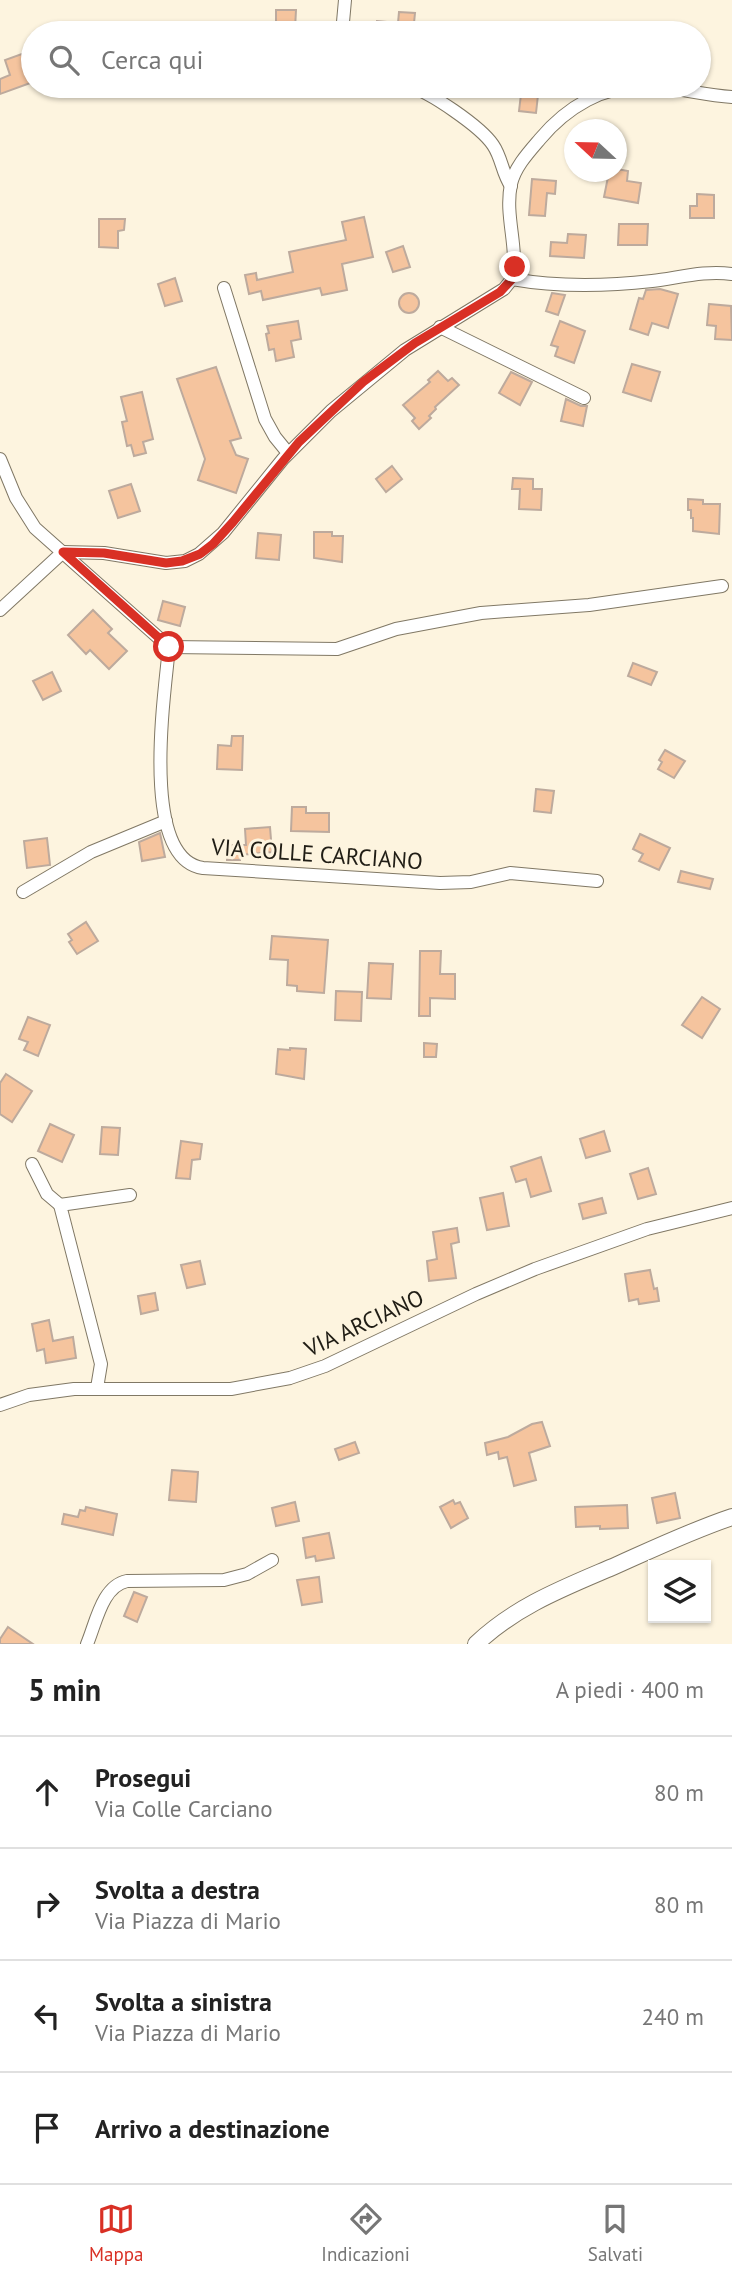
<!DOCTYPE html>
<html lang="it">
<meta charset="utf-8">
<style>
:root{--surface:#fff;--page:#f2f2f2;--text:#222;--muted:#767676;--line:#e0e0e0;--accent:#d93025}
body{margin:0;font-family:"PT Sans",sans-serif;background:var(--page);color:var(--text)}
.controls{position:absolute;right:21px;bottom:21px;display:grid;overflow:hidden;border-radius:0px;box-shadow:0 2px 5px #0004}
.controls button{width:63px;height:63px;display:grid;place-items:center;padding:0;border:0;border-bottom:2px solid var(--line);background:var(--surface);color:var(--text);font:35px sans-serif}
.compass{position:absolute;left:564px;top:119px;width:63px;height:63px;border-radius:50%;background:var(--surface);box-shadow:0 2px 5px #0004;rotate:292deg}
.stop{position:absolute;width:21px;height:21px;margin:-16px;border:5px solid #d93025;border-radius:50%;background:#fff}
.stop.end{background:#d93025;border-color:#fff;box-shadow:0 2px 7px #0008}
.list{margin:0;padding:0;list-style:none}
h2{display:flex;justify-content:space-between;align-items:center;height:91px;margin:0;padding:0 28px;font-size:30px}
h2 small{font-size:23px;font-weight:400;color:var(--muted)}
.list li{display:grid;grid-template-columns:46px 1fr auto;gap:21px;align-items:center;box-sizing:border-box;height:112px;padding:0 28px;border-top:2px solid var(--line)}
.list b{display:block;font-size:26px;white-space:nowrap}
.list p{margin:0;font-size:23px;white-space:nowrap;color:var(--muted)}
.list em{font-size:23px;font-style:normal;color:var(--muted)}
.icon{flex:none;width:38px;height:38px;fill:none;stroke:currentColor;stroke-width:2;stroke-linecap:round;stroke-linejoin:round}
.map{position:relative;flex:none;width:732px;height:1644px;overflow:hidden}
.search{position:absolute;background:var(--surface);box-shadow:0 2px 5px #0004;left:21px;right:21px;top:21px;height:77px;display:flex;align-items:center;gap:18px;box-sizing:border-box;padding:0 24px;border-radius:38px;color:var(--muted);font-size:26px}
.sheet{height:539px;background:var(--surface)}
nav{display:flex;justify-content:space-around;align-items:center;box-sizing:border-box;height:98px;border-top:2px solid var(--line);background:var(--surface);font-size:19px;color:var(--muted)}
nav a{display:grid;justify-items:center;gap:4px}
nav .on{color:var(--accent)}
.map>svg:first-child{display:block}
.building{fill:#f5c49e;stroke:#bdaa9d;stroke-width:2}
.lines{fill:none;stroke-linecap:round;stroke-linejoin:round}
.minor-casing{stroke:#807865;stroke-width:14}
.tertiary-casing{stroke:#807865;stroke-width:18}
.minor{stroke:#fff;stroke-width:12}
.tertiary{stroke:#fff;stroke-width:16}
.route{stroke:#d93025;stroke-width:9}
.labels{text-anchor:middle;stroke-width:6;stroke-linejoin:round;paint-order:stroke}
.street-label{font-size:23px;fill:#201d15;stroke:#fdf4df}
</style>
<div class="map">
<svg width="732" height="1644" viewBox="0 0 732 1644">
<rect width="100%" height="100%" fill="#fdf4df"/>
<!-- building -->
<g class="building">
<path d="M276,10H296L295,29L276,28Z"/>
<path d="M399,12L415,13L413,33L376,32L377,21L398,23Z"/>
<path d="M33,50V82L0,94V79L10,75L5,60Z"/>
<path d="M522,86H539L536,113L519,111Z"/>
<path d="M617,169L628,171L627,181L641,183L638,203L604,197L609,172H617Z"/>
<path d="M532,179L556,181L555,194L547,193L545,216L529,215Z"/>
<path d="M697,194L714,195V218H690V206H697Z"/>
<path d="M364,217L373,257L342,264L347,290L322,295L320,288L263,300L261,291L249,294L245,275L256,273L257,280L293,272L289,252L346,240L342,222Z"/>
<path d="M99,219H125L124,230L118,231V248L99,247Z"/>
<path d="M619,224H648L647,245H618Z"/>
<path d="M568,234L586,235L584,258L550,256L551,242L567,243Z"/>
<path d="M403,246L410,267L393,272L386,252Z"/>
<path d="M175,278L182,301L165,306L158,284Z"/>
<path d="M660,289L678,294L668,328L652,323L648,335L630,329L639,298L643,299L646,290Z"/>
<path d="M552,293L565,295L558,315L546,311Z"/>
<circle cx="409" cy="303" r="10"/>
<path d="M709,304L731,306L732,340L715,339L716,326L707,325Z"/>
<path d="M298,321L301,339L291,341L294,357L276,361L274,349L269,350L266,334L269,333L267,326Z"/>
<path d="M560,321L585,331L574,363L555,356L558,347L551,345Z"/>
<path d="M632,364L660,372L651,401L623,392Z"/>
<path d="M216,367L241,438L230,441L236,455L248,459L236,493L198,480L205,459L177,379Z"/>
<path d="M438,371L448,381L452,378L459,385L435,407L436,409L429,416L431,418L419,429L412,421L415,418L403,405L430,382L428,380Z"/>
<path d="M511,372L532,382L520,405L499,393Z"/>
<path d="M142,392L153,439L143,442L146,453L134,456L131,445L127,446L122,422L127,421L121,397Z"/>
<path d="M566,399L581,406H587L583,426L561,421Z"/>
<path d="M392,466L402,479L386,492L376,479Z"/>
<path d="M513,478L533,479V489H542L541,510L519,509L520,489H512Z"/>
<path d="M131,484L140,511L118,518L109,491Z"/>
<path d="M688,499L703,500V504H720L719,534L693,531V518H691V510H688Z"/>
<path d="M314,532H332V536H343L342,562L314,558Z"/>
<path d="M258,533L281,535L279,560L256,558Z"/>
<path d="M163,601L185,607L180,626L158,620Z"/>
<path d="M93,610L112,629L108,633L127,651L109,669L90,650L86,654L68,635Z"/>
<path d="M633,663L657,672L651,685L628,676Z"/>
<path d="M52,672L61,691L43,700L33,681Z"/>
<path d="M232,736H243L242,770L217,769L218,745L231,746Z"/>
<path d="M665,750L685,761L674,778L658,769L662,762L659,760Z"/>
<path d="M536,789L554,791L551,813L534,811Z"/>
<path d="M292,807H306V813H329V832L291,831Z"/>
<path d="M270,827L272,852L240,855V860H227V845H246L245,829Z"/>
<path d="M160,833L165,857L142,861L139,842Z"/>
<path d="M640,834L670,848L659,870L639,861L643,854L633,849Z"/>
<path d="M47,838L50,865L27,868L24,841Z"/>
<path d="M681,871L713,879L710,889L678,882Z"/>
<path d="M86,922L98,941L77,954L69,942L72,940L68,934Z"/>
<path d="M272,936L328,940L324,993L297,991V986L287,985L288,960L270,959Z"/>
<path d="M420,951H441L440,974H455V999L430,998V1016H419Z"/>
<path d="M369,963L393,964L391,999L367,998Z"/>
<path d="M336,991L362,992L361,1021L335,1020Z"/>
<path d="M702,997L720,1009L702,1038L682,1025Z"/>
<path d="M28,1017L50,1025L38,1056L24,1050L28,1042L19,1039Z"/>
<path d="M424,1043L437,1044L436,1057H424Z"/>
<path d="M290,1048L306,1049L304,1079L276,1074L278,1049L290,1050Z"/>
<path d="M6,1074L32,1091L12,1122L0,1114V1083Z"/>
<path d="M50,1124L74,1135L62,1162L38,1151Z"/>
<path d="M102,1127L120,1128L118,1155L100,1154Z"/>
<path d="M604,1131L610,1151L586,1158L580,1139Z"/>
<path d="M181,1141L202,1144L200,1159L192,1160L190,1179L176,1178Z"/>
<path d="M541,1157L551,1191L531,1197L526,1179L516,1182L511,1167Z"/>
<path d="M648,1168L656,1194L638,1199L630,1174Z"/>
<path d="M503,1193L509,1226L487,1230L480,1198Z"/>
<path d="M602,1198L606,1213L583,1219L579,1204Z"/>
<path d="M457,1228L459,1242L451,1244L456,1278L429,1281L427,1261L437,1259L433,1232Z"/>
<path d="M200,1261L205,1284L187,1288L181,1265Z"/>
<path d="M650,1270L654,1289L657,1288L659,1301L639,1304L638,1299L629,1301L625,1274Z"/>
<path d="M155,1293L158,1310L141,1314L138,1296Z"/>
<path d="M49,1320L53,1341L73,1337L76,1358L46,1363L44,1349L37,1351L32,1324Z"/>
<path d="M542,1422L550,1446L529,1453L536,1480L514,1486L507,1457L499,1459L498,1452L487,1455L485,1443L508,1437L532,1424Z"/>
<path d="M355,1442L359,1453L339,1460L335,1449Z"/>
<path d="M172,1470L198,1472L196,1502L169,1500Z"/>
<path d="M675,1493L680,1518L657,1523L652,1498Z"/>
<path d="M453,1500L455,1504L460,1502L468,1518L451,1528L440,1507Z"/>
<path d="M295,1502L299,1521L276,1526L272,1508Z"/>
<path d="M627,1505L628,1528L600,1529V1526L576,1527L575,1507Z"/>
<path d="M86,1507L117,1514L113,1535L62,1524L64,1514L78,1517L80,1510L85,1511Z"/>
<path d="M329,1533L334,1558L316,1561L315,1556L306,1558L303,1538Z"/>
<path d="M319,1577L322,1602L302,1605L297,1580Z"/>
<path d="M134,1592L147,1597L137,1622L124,1616Z"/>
<path d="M8,1627L33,1644H0V1639Z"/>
</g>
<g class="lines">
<!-- minor casing -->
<g class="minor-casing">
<g id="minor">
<path d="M342,33L345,0"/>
<path d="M408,86C429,91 481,127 493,145C502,158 502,173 511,186"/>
<path d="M512,279C557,287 607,286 652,281C678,278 705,270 732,274"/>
<path d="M224,288L265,419L275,437L288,453"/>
<path d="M440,327L584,398"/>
<path d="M0,459L16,498L35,528L169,647C165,692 139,859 203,868L440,883L471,882L510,873L597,881"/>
<path d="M0,610L63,552L104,553L166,563L185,561L199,554L223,533L283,459L331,411L405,350L504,289L512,279L514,270C516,241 505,213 511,184C515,167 528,153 540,139C566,108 604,84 647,86C675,87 703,95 732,97"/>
<path d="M169,647L337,649L396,629L481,613L589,605L722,586"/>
<path d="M23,892L91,852L166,821"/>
<path d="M32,1164L47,1194L60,1205"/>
<path d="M97,1388L101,1364L60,1205L130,1195"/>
<path d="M0,1405L29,1395L74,1389H231L290,1378L325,1366L476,1294L535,1269L647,1229L732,1208"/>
<path d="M87,1644C96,1623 102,1586 127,1581L224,1580L247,1574L272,1560"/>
</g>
</g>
<!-- tertiary casing -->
<g class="tertiary-casing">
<path id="tertiary" d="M476,1644C517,1605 566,1587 617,1565C655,1548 693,1530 732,1517"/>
</g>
<!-- minor -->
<use href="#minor" class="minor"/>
<!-- tertiary -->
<use href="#tertiary" class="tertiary"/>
</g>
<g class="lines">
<!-- route -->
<path class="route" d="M169,647L63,552L104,553L166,563L182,561L200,554L213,544L233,522L299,442L363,382L415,343L500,292L512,279L515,267"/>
</g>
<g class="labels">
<!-- street labels -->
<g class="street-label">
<text transform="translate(317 854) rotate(4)" y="8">VIA COLLE CARCIANO</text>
<text transform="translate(364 1323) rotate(-25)" y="8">VIA ARCIANO</text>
</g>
</g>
</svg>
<div class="controls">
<button><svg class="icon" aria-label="layers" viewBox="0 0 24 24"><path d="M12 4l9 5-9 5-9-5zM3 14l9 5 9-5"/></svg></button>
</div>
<svg class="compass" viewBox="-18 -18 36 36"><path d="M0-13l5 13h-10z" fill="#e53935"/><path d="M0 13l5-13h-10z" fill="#767676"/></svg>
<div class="stop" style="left:169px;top:647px"></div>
<div class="stop end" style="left:515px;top:267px"></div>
<div class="search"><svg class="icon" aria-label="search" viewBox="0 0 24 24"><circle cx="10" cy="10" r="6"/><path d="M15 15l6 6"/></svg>Cerca qui</div>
</div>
<section class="sheet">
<h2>5 min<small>A piedi · 400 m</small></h2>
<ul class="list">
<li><svg class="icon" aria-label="ahead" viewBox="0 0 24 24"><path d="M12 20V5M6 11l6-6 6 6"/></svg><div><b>Prosegui</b><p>Via Colle Carciano</p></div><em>80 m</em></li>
<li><svg class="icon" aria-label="right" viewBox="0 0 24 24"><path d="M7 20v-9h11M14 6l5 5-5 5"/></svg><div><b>Svolta a destra</b><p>Via Piazza di Mario</p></div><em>80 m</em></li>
<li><svg class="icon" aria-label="left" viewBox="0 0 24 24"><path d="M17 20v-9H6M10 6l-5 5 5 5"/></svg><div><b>Svolta a sinistra</b><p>Via Piazza di Mario</p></div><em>240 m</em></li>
<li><svg class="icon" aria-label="arrive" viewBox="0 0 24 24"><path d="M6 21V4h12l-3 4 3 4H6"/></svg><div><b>Arrivo a destinazione</b></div></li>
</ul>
</section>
<nav>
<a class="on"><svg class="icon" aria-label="map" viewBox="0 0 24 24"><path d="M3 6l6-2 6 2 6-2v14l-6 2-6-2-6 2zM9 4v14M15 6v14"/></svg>Mappa</a>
<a><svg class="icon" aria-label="directions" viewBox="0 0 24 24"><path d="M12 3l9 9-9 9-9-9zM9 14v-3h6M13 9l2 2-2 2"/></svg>Indicazioni</a>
<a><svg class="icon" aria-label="saved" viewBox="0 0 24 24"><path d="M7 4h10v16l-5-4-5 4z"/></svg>Salvati</a>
</nav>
